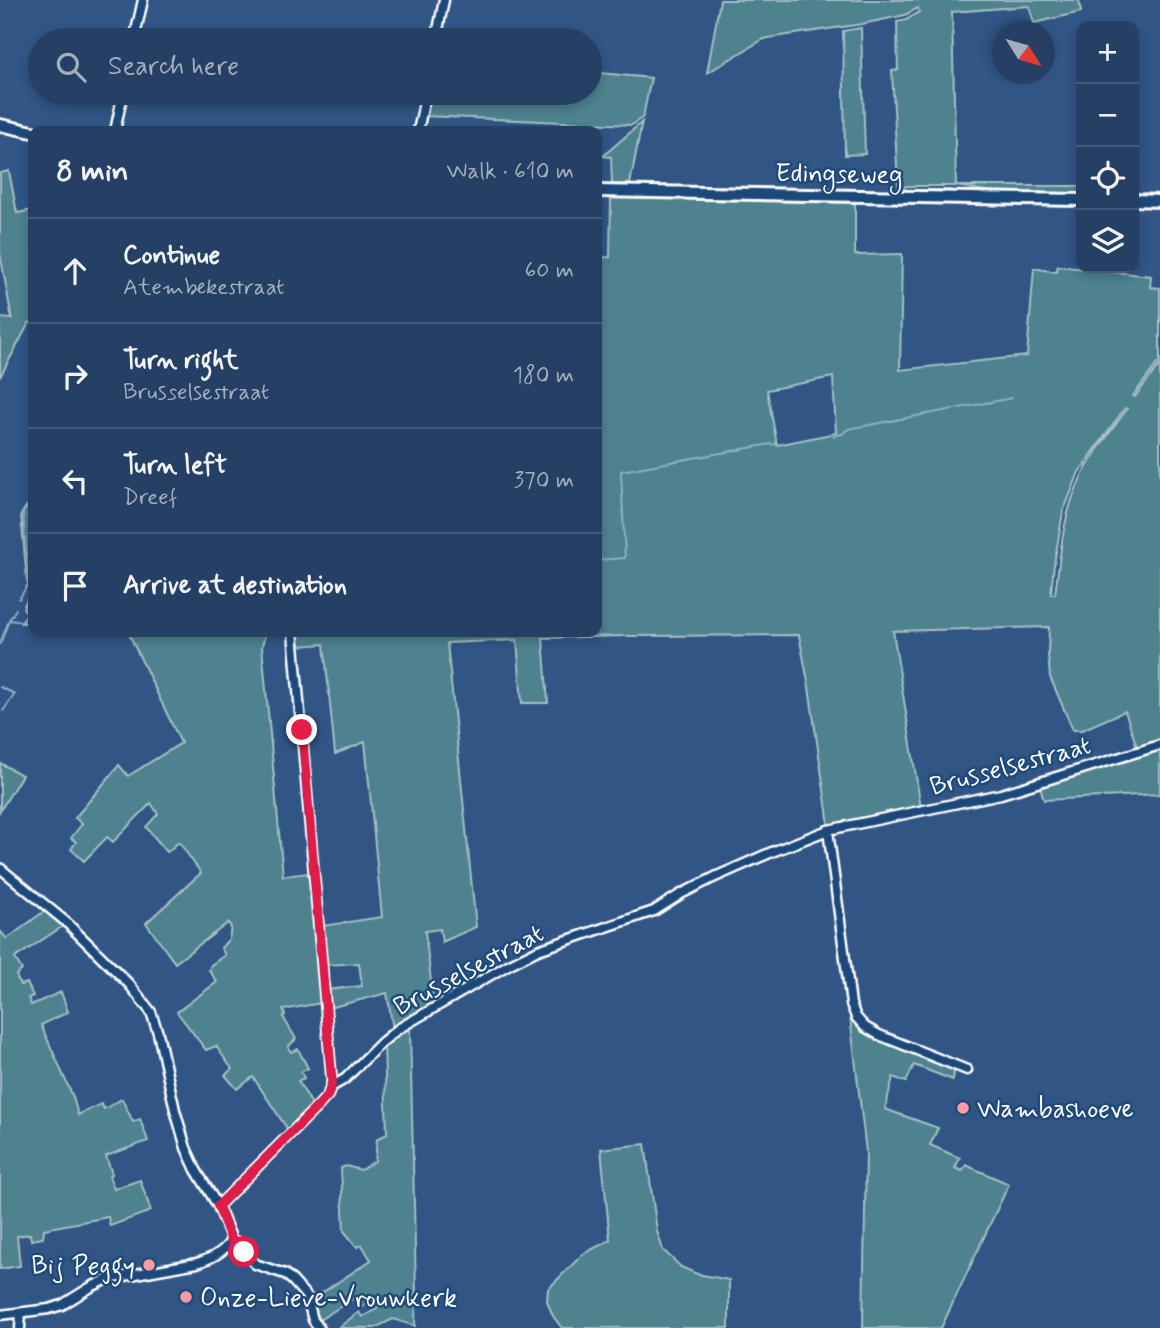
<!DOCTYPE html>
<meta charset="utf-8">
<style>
:root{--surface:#254064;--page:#2d476a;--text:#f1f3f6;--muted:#a3afbf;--line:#425978}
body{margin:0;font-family:Mynerve,sans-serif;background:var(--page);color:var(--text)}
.controls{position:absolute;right:21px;top:21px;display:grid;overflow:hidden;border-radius:14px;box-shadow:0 4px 10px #0003}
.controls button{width:63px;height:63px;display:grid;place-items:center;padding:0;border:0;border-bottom:2px solid var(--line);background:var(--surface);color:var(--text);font:35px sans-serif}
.compass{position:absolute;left:992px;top:21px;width:63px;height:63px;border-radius:50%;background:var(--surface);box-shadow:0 4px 10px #0003;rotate:127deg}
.stop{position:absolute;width:21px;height:21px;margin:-16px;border:5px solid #e11d48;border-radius:50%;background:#fff}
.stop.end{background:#e11d48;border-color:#fff;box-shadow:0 2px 7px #0008}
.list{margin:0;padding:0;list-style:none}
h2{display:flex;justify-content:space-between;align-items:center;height:91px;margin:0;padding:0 28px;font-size:30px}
h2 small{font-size:23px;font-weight:400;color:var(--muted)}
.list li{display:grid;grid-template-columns:46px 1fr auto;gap:21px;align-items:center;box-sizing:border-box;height:105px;padding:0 28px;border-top:2px solid var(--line)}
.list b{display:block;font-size:26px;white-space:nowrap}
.list p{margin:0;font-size:23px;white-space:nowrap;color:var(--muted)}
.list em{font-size:23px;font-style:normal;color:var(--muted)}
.icon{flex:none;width:38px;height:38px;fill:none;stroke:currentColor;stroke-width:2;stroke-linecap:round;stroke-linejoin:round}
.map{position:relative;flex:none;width:1160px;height:1328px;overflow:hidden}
.search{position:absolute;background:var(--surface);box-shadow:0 4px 10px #0003;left:28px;top:28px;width:574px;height:77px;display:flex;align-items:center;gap:18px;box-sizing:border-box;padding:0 24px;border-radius:38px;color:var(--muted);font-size:26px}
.panel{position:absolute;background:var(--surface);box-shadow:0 4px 10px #0003;left:28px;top:126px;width:574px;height:511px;border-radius:14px}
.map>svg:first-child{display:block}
.green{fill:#4e828e;stroke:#a6c0c6;stroke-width:2;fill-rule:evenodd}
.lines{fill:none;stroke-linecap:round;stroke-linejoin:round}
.stream{stroke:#8fb0c6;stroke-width:2}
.minor-casing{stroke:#fff;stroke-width:13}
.major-casing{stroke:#fff;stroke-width:16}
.minor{stroke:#1f4a7a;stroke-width:8}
.major{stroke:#1f4a7a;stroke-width:10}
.route{stroke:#e11d48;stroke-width:9}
.poi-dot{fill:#ff9aa2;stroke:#1f4a7a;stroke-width:2.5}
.labels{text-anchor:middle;stroke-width:5;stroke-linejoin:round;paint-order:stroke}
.street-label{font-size:26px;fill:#fff;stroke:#1f4a7a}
.poi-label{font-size:26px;fill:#fff;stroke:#1f4a7a;text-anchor:start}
</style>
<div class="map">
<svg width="1160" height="1328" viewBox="0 0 1160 1328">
<rect width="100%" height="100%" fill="#315585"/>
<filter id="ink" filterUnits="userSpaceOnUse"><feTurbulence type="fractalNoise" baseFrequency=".0143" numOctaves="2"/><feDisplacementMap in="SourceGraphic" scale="14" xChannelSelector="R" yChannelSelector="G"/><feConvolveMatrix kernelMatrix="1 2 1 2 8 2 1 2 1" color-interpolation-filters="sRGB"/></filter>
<g filter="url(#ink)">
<!-- green -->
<g class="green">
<path d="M720,0H1079L1081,12L1034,23L1029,6L952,12L956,186H1081V194L999,193L956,186H906L900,191L898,185L892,71L898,70L897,22L906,20L919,12L918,8L905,15L862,24L768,38L762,40L707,73Z"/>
<path d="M861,28L865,154L845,155L843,31Z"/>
<path d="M590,72L651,78L643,117L632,125L424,116L429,93H590Z"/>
<path d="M642,122L630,184H612L611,157L603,156Z"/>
<path d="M9,171L17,213L33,210V322L29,323L0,377V318L12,319L0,253V173Z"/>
<path d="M611,197L855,203V255L902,254L900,370L1027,356L1034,268L1056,272L1058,266L1151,276L1150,287L1160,288V360L1133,396L1135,397L1160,364V739L1137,747L1125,711L1082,730H1073L1050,677L1048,654L1049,627L893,631L921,808L836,825H829L809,687L799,635L627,636L543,638L548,703H522L517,640L447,643L476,927L442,942L440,929L425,931L434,1006L393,1029L387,993L329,1008L327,990L362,986L359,963L326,965L322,926L382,917L365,742L335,754L324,644L300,646L298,632H597V258L610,257ZM833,377L836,433L777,445L767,390ZM1125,408L1127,409C1110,433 1088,459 1077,487C1062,520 1060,558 1055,594H1051L1054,564L1063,512L1072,490L1079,472Z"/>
<path d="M33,501V623H21L27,613L23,608L28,597L30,582L27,581L21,515L25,508Z"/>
<path d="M128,632H266L262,646L283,876L309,873L321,1003L283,1010L285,1015L283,1017L296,1039L288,1047L291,1052L298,1049L308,1068L301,1072L304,1078L298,1081L313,1106L288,1130L253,1077L237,1089L225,1075L232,1069L216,1046L206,1050L177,1012L217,982L209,970L211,965L225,955L221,948L229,939L231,927L228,923L175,963L146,923L201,873L179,842L167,852L146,827L158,814L151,803L113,842L107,837L84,861L71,849L76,842L71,838L82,824L75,818L119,765L128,776L181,743Z"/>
<path d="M1160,747V794L1044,800L1040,787Z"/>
<path d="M0,763L22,775L0,811Z"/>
<path d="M47,909L63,926L15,958L22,970L16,975L20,985L27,983L33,996L28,998L31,1005L61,992L68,1012L41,1025L73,1097L78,1115L101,1104L104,1109L122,1099L133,1122L140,1119L148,1141L106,1156L112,1174L109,1176L114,1189L140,1180L151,1211L110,1226L108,1217L44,1229L43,1238L31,1240L30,1234L17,1236L20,1266L0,1269V931L7,939Z"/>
<path d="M849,1008L857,1022L951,1066L954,1073L953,1080L914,1065L906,1082L893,1077L885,1109L938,1128L930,1145L960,1158L955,1168L962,1171L966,1165L1009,1184L941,1328H863L866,1152Z"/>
<path d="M410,1027L416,1293L415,1326L393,1319L375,1328H338L359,1312L362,1317L378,1308L374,1300L362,1307L356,1297L316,1322L310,1301L371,1260L362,1245L357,1247L344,1231L341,1168L346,1166L361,1170L375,1161L377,1139L387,1134L384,1046L392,1037Z"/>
<path d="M645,1144L657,1231L663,1250L681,1267L697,1274L729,1280V1328H562L553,1316L547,1301L548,1289L583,1254L610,1240L601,1149Z"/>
</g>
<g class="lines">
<!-- stream -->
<g class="stream">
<path d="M645,186H682"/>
<path d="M690,186L780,188"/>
<path d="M784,188L813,189"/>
<path d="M820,189L828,188"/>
<path d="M909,190H951"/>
<path d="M833,436L842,434L848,429L1012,398"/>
<path d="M597,560L625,558L621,471L771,444L778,445"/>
<path d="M19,599L28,584L23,513L24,511L33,501"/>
<path d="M9,620L16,609"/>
<path d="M0,644L9,620L33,623"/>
<path d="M0,687L15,694L3,711"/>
</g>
<!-- minor casing -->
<g class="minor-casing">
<g id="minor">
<path d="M134,40L143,0"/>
<path d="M436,40L444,0"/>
<path d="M115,131L123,93"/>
<path d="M418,131L426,93"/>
<path d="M828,830L851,1004L856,1017L865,1027L879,1035L967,1070"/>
<path d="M0,868L66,922L129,984L151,1012L158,1033L175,1110L186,1148L196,1170L218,1206L230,1235L231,1240"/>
<path d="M331,1087L345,1079L381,1043L398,1029L508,965L538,950L654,911L681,894L715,877L772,852L828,830L1001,794L1160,745"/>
<path d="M218,1206L319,1105L328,1095L332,1082L293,632"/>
<path d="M231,1240L237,1242L255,1264L285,1274L293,1281L307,1297L313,1320L319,1328"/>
<path d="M0,1315L49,1309L62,1305L91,1287L108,1279L197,1263C210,1259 224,1253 231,1240"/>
<path d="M20,1328L21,1313"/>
</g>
</g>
<!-- major casing -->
<g class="major-casing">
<g id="major">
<path d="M0,125L33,132"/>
<path d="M597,191L1081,200"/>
<path d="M1134,200L1160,201"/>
</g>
</g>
<!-- minor -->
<use href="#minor" class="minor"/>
<!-- major -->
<use href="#major" class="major"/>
</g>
</g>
<g class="lines" filter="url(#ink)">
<!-- route -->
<path class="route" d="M244,1252L237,1242L231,1240L218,1206L319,1105L328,1095L332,1082L302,730"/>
</g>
<!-- markers -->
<g class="poi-dot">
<circle cx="963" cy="1108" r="7"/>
<circle cx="149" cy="1265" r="7"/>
<circle cx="186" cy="1297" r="7"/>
</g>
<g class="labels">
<!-- street labels -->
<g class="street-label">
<text transform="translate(839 173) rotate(1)" y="9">Edingseweg</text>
<text transform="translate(1010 765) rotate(-15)" y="9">Brusselsestraat</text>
<text transform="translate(468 969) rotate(-28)" y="9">Brusselsestraat</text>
</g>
<!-- poi labels -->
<g class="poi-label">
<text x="977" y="1117">Wambashoeve</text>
<text x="135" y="1274" text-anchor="end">Bij Peggy</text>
<text x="200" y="1306">Onze-Lieve-Vrouwkerk</text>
</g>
</g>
</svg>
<div class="controls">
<button>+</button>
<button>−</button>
<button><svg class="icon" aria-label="locate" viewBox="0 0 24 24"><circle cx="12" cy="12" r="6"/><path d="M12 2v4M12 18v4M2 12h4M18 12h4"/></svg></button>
<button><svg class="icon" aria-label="layers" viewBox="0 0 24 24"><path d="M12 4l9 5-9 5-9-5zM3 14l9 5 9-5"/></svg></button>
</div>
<svg class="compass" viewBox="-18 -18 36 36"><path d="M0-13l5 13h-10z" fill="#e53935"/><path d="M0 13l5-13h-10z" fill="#a3afbf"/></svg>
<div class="stop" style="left:244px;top:1252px"></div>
<div class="stop end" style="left:302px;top:730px"></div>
<div class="search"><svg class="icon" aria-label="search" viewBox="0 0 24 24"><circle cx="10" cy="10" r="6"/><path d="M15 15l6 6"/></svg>Search here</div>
<section class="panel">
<h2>8 min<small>Walk · 610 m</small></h2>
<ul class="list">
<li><svg class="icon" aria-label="ahead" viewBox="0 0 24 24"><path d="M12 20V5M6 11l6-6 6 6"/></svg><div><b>Continue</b><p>Atembekestraat</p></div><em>60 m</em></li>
<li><svg class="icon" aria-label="right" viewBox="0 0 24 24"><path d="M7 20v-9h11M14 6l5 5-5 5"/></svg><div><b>Turn right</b><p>Brusselsestraat</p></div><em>180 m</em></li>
<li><svg class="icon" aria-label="left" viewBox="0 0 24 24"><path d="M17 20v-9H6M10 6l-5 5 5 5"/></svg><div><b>Turn left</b><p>Dreef</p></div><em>370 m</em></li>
<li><svg class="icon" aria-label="arrive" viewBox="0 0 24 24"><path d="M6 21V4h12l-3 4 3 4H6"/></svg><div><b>Arrive at destination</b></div></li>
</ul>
</section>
</div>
